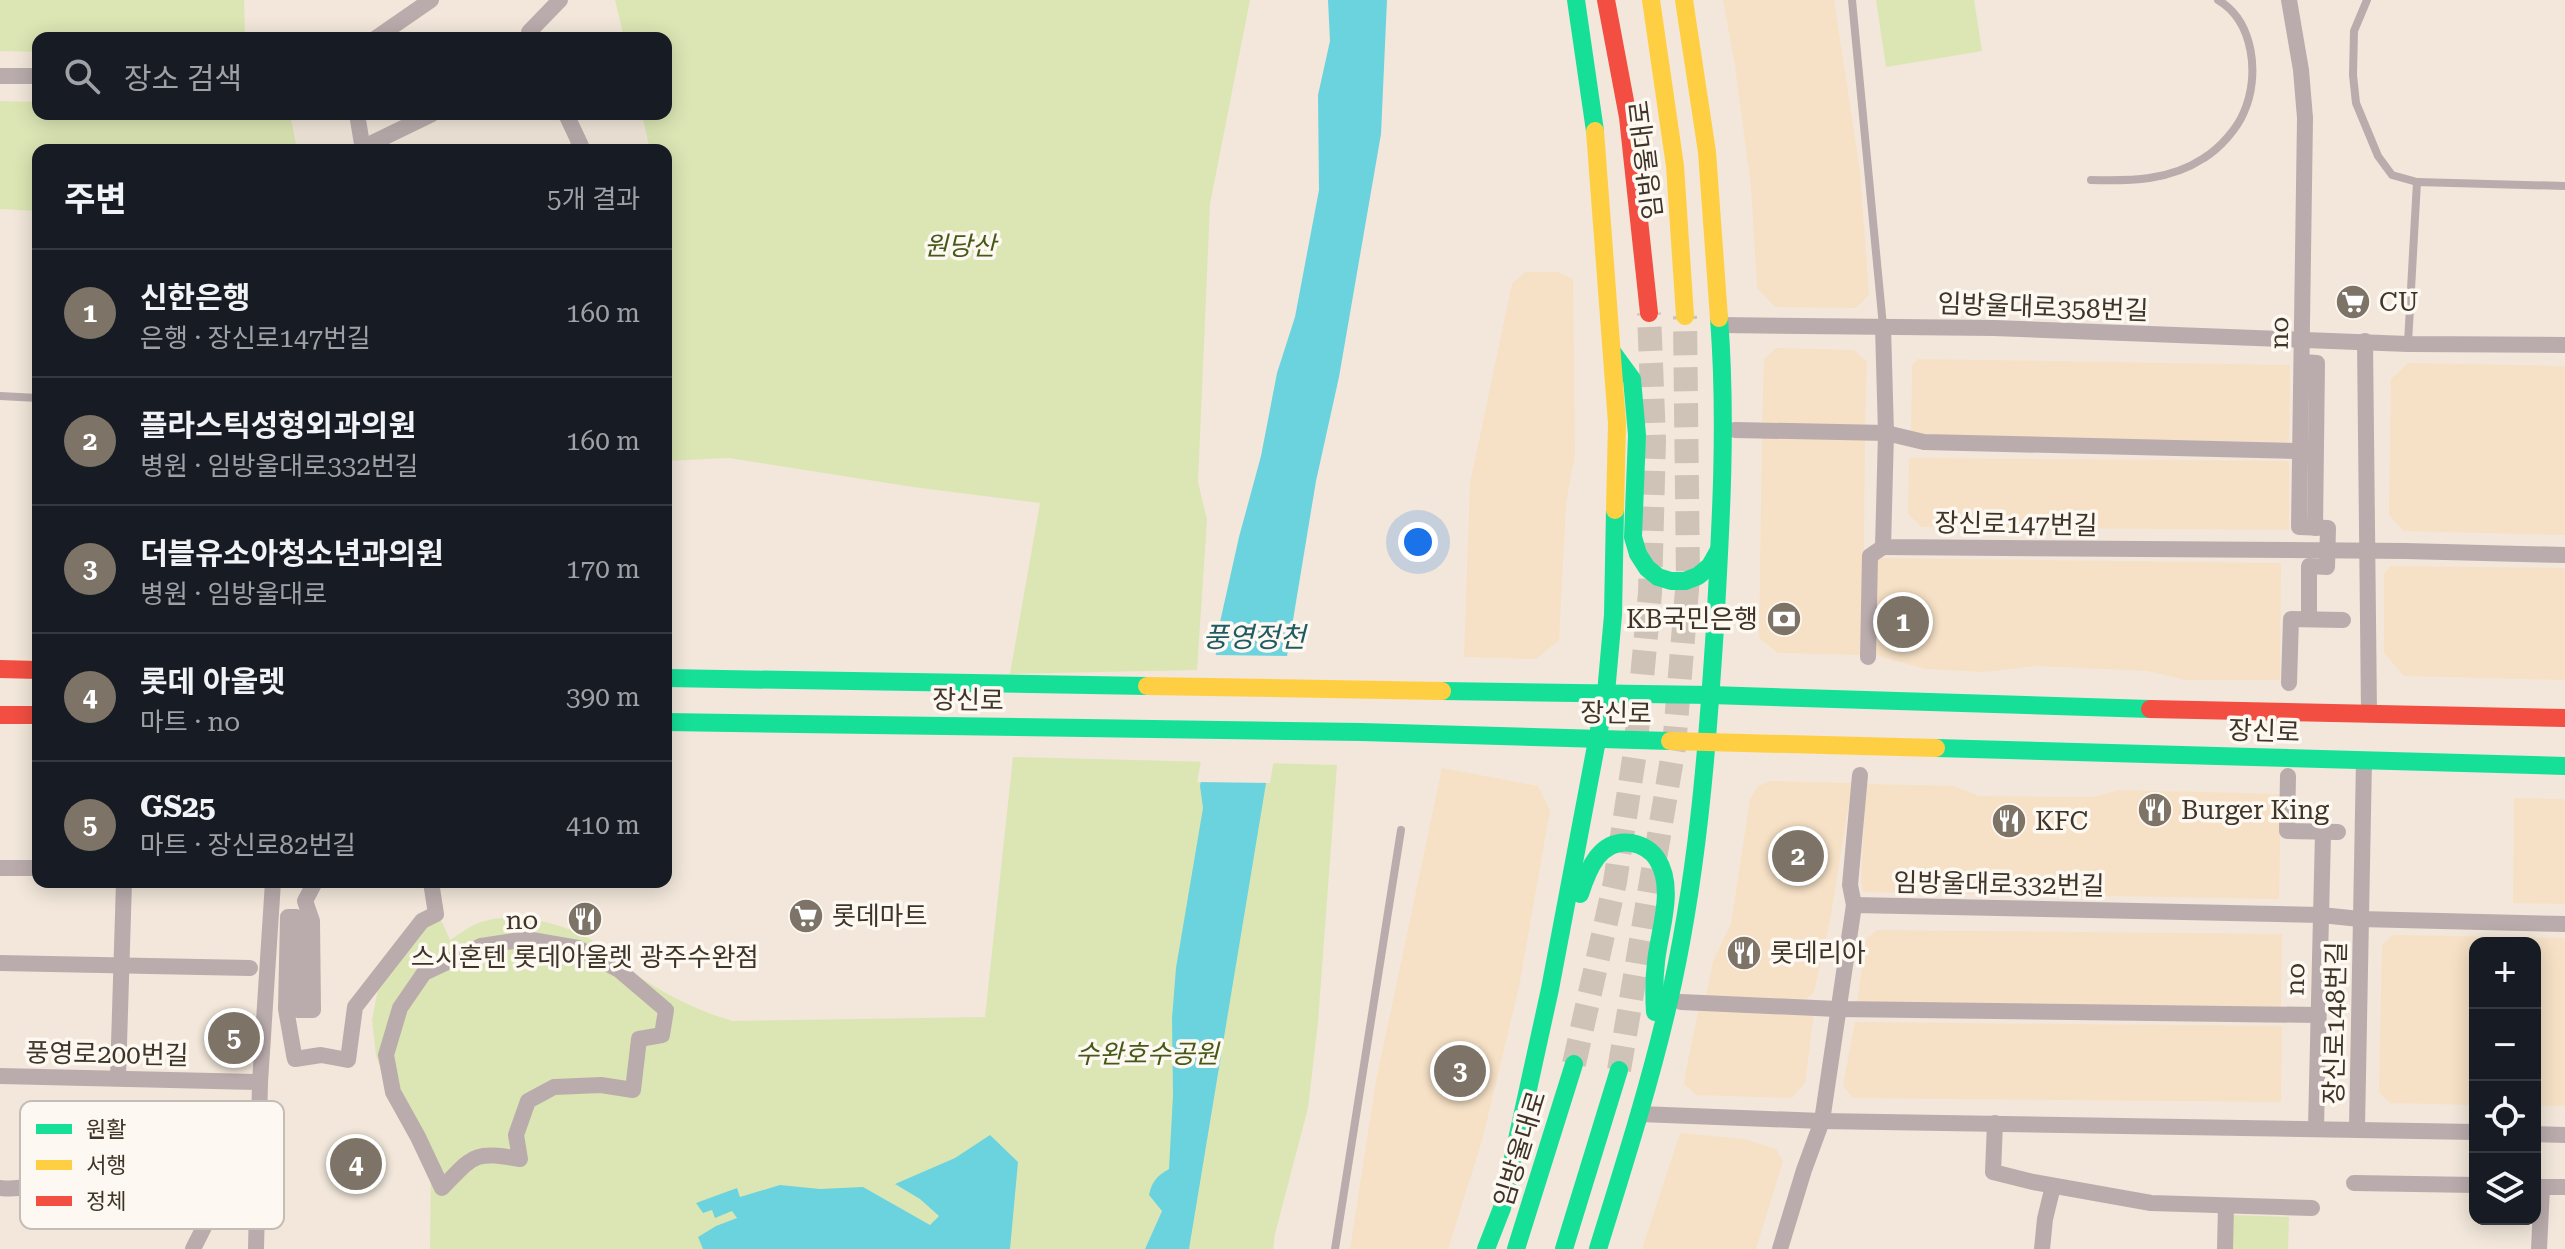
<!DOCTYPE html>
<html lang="ko">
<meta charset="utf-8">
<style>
:root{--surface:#171b24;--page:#242831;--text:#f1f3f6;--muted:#9ea1a6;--line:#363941;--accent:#7d7366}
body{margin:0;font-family:"Roboto Serif","Noto Sans KR",serif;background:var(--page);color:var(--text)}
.controls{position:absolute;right:24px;bottom:24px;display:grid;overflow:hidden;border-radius:16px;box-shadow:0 4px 20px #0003}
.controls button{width:72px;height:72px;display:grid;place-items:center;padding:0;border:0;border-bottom:2px solid var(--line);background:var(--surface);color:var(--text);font:40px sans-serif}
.you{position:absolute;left:1418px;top:542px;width:28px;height:28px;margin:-20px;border:6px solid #fff;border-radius:50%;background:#1a73e8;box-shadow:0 0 0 12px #1a73e833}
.badge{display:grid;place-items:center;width:52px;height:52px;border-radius:50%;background:var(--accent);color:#fff;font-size:26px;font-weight:700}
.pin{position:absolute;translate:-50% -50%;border:4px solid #fff;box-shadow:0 2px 8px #0006}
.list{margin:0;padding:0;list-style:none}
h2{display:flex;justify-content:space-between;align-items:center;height:104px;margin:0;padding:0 32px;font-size:34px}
h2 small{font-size:26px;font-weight:400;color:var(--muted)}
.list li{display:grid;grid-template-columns:52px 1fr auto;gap:24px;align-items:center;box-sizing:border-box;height:128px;padding:0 32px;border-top:2px solid var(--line)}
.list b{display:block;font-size:30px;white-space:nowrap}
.list p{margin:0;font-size:26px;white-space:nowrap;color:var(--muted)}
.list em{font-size:26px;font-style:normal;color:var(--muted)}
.icon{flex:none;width:44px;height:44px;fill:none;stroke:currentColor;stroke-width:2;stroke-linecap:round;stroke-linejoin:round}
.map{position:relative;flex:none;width:2565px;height:1249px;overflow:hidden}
.search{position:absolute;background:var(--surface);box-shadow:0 4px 20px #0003;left:32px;top:32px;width:640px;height:88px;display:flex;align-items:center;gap:20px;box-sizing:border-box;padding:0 28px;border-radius:16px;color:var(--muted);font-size:30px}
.panel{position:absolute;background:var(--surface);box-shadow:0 4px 20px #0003;left:32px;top:144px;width:640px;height:744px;border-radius:16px}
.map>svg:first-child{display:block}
.built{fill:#f6e1c6}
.green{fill:#dce6b4}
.water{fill:#6bd3de}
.pier{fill:#f2e7da}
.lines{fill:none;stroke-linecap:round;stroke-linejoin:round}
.secondary-tunnel{stroke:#cec3b6;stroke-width:24;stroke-dasharray:24 12;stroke-linecap:butt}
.lane{stroke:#baacac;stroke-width:8}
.street{stroke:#baacac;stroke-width:16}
.fast{stroke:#16e098;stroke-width:18}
.slow{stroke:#ffcf43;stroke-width:18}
.jam{stroke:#f24e42;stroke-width:18}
.labels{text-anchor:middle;stroke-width:7;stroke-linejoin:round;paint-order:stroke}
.street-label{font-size:26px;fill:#3e3428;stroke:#fdf8f1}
.park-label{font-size:26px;font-style:italic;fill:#465917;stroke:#fdf8f1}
.poi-label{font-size:26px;fill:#3e3428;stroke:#fdf8f1;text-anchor:start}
.water-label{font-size:28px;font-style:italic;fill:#1f5b63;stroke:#fdf8f1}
.key{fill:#fdf8f1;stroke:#c4bdb5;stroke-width:2}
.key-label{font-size:22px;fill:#3e3428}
</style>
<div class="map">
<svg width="2565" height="1249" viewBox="0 0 2565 1249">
<rect width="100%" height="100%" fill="#f2e7da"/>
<!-- built -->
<g class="built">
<path d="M1723,0H1834L1860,171L1869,295L1856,308L1775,307L1757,288L1751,186L1735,66Z"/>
<path d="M1525,272H1558L1573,279L1575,453L1566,504L1559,640L1536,659L1464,657L1470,483L1512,284Z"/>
<path d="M1776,348L1854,350L1867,362L1865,427L1762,425L1764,359Z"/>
<path d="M1918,359L2290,365L2289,442L1911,436L1912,365Z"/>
<path d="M2408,363L2565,366V535L2404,531L2389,515L2391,379Z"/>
<path d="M1762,436L1865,438L1863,655L1778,653L1759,638Z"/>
<path d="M1909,458L2289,461V530L1921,527L1908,514Z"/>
<path d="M1876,558L2281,563L2280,680H2186L2147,671L2037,666L1984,672L1926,669L1874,655Z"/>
<path d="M2390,566L2565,568V680L2404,676L2384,653V574Z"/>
<path d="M1442,768L1538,786L1550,810L1519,987L1482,1141L1448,1249H1350L1376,1081Z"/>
<path d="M1771,781L1852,783L1831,915L1814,992L1806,999L1706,996L1713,961L1731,924L1750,799L1758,786Z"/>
<path d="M1866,784L1954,786L1978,796L2094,797L2119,790L2281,794L2279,899L1863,892L1861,880Z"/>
<path d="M2514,798L2565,799V904L2513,903Z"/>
<path d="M1877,930L2282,934L2281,1007L1857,1003L1866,939Z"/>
<path d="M2393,935L2565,938V1106H2535V943H2475V1105L2390,1103L2379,1092L2382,945Z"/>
<path d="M1699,1007L1814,1012L1805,1083L1792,1098L1696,1095L1684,1084L1685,1075Z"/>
<path d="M1855,1022L2282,1026L2281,1102L1853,1098L1843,1086Z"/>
<path d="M1680,1133L1744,1139L1776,1149L1783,1161L1756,1249H1642Z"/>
</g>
<!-- green -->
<g class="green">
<path d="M0,0H244L245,38H38V52L0,51Z"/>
<path d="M615,0H1250L1210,204L1198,482L1207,520L1197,670L1010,674L1040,503L913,487L729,458L666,461V150H650L642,114H666V38H624Z"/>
<path d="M1876,0H1974L1982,51L1886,67Z"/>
<path d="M0,101L38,102V114H290L297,150H38V211L0,209Z"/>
<path d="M1013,757L1337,765L1318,1022L1308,1108L1275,1234L1273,1249H1189L1157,1224L1145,1249H430L431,1165L392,1096L376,1056L372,1020L378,989L400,956L425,930L422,922L438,913L450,940C458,935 467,928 476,924C510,909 565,923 595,942C609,950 620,964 633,973C665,994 697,1011 733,1021L985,1017Z"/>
<path d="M2233,1215L2289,1217L2288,1249H2233Z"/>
</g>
<!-- water -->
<g class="water">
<path d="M1328,0H1387L1381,134L1339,377L1316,481L1189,1249H1145L1162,1211L1149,1195C1152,1181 1157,1176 1169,1169L1173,1095L1172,1018L1176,968L1203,808L1200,786L1207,751L1218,631L1239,537L1261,456L1277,373L1295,317L1319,190L1318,95L1330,41Z"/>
<path d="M990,1135L1018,1162L1010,1249H703L698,1237L716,1226L737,1218L732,1211L715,1218L712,1210L703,1213L696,1203L737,1188L740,1197L780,1185L820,1189L863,1187L930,1225L939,1216L920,1199L895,1184L955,1158Z"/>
</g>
<!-- pier -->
<path class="pier" d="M1212,655L1291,656L1270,783L1197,782L1203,751Z"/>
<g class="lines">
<!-- secondary-tunnel -->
<g class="secondary-tunnel">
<path d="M1574,1064L1615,882L1635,752L1650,593L1654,440L1649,313"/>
<path d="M1619,1070L1674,747L1688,578L1685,316"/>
</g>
<!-- lane -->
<g class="lane">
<path d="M1852,0L1883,326"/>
<path d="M2367,0L2354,31L2353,75L2356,103L2378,156L2392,175L2417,182"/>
<path d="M2091,180C2131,181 2169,181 2204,158C2220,148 2237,129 2244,112C2260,76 2254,21 2218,0"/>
<path d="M2408,343L2417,182L2565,186"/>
<path d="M0,396L38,398"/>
<path d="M1335,1249L1401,830"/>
</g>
<!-- street -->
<g class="street">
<path d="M2289,0L2301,70L2305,118L2299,527L2328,528L2327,567L2309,566V619"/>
<path d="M529,32L560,0"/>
<path d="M376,38L431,0"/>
<path d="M0,76H38"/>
<path d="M357,114L363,150"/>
<path d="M566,114L581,146L575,150"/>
<path d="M362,148L432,114"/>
<path d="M1720,325L1994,328L2408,344L2565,345"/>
<path d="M1883,327L1886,433L1883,547L2405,551L2565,555"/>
<path d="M2365,341L2369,712"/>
<path d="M2303,362L2317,363L2315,528"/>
<path d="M1735,430L1886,433L1924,442L2301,451"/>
<path d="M1868,657L1870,556L1883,547"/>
<path d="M2289,683L2291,619L2343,620"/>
<path d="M2288,776L2287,831L2338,832"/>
<path d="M0,868H38"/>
<path d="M315,882L305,901L312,921L313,1010H298L300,923L296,917H288L286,1009L294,1055L295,1059L321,1055L348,1060L355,1007L422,921L436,914L431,882"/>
<path d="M1854,905L1850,885L1860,775"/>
<path d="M526,939L578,948L619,970L666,1010L662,1035L639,1039L633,1090L601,1085L554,1087L528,1101L516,1135L520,1159C473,1151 474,1155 442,1188L418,1137L393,1092L386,1055L400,1008L424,973L481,946Z"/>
<path d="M0,963L250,968"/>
<path d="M1681,1002L1837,1009L2317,1015"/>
<path d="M0,1076L260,1082"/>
<path d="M118,1077L124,882"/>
<path d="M1640,1114L1822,1121L2475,1132"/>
<path d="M1995,1123L1993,1172L2033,1182L2151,1203L2312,1208"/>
<path d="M2316,1127L2323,833"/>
<path d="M2357,1128L2364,760"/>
<path d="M2535,1134L2565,1135"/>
<path d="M2354,1183L2475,1185"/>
<path d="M2535,1186L2542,1187L2539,1249"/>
<path d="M2542,1187H2565"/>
<path d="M0,1188C53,1194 61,1153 100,1129C105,1127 111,1122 116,1120C130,1117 171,1119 183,1125C201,1133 216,1161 217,1180C218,1205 203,1228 193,1249"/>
<path d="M256,1249L260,1082L273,882"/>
<path d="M1780,1249L1804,1170L1822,1121L1854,905L2321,915L2360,919L2565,924"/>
<path d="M2042,1249L2045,1219L2053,1186"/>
<path d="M2225,1249L2226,1206"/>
</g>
<!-- fast -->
<g class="fast">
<path d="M1576,0L1595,131"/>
<path d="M1613,353L1632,379L1637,435L1633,537L1638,554L1647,568L1658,577L1671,581H1685L1698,576L1710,566L1719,550"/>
<path d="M666,678L1147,686"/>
<path d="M1442,691L1711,695L2150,709"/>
<path d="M666,722L1361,732L1670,741"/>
<path d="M1936,748L2565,766"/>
<path d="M1580,894C1588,869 1600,838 1632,843C1642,845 1651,850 1657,859C1676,888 1659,931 1656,962C1654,979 1654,996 1655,1012"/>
<path d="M1486,1249L1502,1208L1550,989L1606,693L1613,615L1615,510"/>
<path d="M1516,1249L1574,1064"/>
<path d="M1564,1249L1619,1070"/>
<path d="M1598,1249C1623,1168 1649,1087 1668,1005C1697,881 1707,753 1715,627C1721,524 1727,421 1719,318"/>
</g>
<!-- slow -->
<g class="slow">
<path d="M1651,0L1675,166L1685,316"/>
<path d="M1684,0L1707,152L1719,318"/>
<path d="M1595,131L1617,423L1615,510"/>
<path d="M1147,686L1442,691"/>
<path d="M1670,741L1936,748"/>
</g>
<!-- jam -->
<g class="jam">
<path d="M1606,0L1628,117L1649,313"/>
<path d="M0,669L38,670"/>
<path d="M2150,709L2565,718"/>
<path d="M0,715H38"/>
</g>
</g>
<!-- icons -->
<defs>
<g id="supermarket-disc" transform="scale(1.8)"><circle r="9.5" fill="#7d7366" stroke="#fdf8f1"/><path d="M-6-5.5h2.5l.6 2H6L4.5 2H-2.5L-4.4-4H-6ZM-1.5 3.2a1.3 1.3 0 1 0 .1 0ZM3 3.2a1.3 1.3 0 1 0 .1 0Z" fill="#fff"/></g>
<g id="bank-disc" transform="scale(1.8)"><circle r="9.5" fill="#7d7366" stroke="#fdf8f1"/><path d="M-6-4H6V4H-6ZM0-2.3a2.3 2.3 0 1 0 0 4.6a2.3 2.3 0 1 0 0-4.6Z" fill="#fff"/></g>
<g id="restaurant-disc" transform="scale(1.8)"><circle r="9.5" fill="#7d7366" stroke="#fdf8f1"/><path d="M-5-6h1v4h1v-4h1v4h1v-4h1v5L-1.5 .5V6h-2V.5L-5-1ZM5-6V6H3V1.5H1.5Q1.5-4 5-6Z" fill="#fff"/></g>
</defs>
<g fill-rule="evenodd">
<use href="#supermarket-disc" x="2353" y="302"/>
<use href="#bank-disc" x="1784" y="619"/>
<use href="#restaurant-disc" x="2155" y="810"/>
<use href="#restaurant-disc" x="2009" y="821"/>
<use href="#supermarket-disc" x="806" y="916"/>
<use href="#restaurant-disc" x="585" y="919"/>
<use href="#restaurant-disc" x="1744" y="953"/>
</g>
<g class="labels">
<!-- street labels -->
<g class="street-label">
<text transform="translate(1646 160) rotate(-97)" y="9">임방울대로</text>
<text transform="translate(2043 307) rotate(2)" y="9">임방울대로358번길</text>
<text transform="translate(2279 333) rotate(-89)" y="9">no</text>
<text transform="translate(2016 524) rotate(1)" y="9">장신로147번길</text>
<text transform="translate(968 700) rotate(1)" y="9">장신로</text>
<text transform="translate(1616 713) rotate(1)" y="9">장신로</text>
<text transform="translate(2264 731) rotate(2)" y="9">장신로</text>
<text transform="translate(1999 884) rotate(1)" y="9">임방울대로332번길</text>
<text transform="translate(522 920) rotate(-1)" y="9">no</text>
<text transform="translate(2295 979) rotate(-88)" y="9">no</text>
<text transform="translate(2335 1023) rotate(-89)" y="9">장신로148번길</text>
<text transform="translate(107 1054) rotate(1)" y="9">풍영로200번길</text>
<text transform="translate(1520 1149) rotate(-73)" y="9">임방울대로</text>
</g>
<!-- park labels -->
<g class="park-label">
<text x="960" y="255">원당산</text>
<text x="1147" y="1063">수완호수공원</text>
</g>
<!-- poi labels -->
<g class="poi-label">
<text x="2379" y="311">CU</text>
<text x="1758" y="628" text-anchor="end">KB국민은행</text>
<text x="2181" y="819">Burger King</text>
<text x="2035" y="830">KFC</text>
<text x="832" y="925">롯데마트</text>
<text x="1770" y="962">롯데리아</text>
<text x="585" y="966" text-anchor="middle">스시혼텐 롯데아울렛 광주수완점</text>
</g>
<!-- water labels -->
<g class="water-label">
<text x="1254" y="647">풍영정천</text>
</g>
</g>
<!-- legend -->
<rect x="20" y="1101" width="264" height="128" rx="12" class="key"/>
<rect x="36" y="1124" width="36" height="10" fill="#16e098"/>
<rect x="36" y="1160" width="36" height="10" fill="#ffcf43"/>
<rect x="36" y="1196" width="36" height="10" fill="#f24e42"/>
<g class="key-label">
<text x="86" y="1137">원활</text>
<text x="86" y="1173">서행</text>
<text x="86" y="1209">정체</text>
</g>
</svg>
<div class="controls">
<button>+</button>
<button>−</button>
<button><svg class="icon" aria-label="locate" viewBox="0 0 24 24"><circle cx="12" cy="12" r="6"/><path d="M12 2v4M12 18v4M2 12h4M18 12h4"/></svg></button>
<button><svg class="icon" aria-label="layers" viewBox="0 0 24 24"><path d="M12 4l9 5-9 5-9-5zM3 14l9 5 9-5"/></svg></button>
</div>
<div class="you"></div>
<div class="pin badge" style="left:1903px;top:622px">1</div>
<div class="pin badge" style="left:1798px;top:856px">2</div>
<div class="pin badge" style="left:1460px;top:1071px">3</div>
<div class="pin badge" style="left:356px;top:1164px">4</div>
<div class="pin badge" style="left:234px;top:1038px">5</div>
<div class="search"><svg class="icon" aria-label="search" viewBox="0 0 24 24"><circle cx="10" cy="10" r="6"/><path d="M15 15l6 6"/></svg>장소 검색</div>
<section class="panel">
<h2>주변<small>5개 결과</small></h2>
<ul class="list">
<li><span class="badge">1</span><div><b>신한은행</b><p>은행 · 장신로147번길</p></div><em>160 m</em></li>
<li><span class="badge">2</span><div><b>플라스틱성형외과의원</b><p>병원 · 임방울대로332번길</p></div><em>160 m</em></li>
<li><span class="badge">3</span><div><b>더블유소아청소년과의원</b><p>병원 · 임방울대로</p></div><em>170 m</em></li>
<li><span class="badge">4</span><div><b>롯데 아울렛</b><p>마트 · no</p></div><em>390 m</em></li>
<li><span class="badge">5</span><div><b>GS25</b><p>마트 · 장신로82번길</p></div><em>410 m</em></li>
</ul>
</section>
</div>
